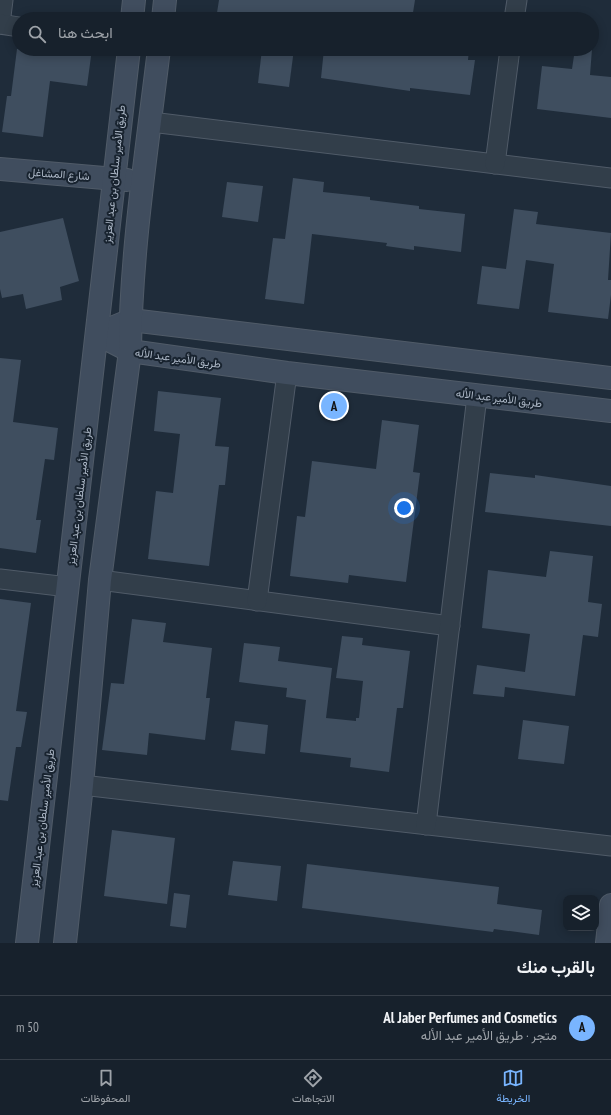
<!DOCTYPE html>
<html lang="ar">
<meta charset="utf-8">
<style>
:root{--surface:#17212c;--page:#242e38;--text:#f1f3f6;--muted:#9ea3a9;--line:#363e48;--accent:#79b5ff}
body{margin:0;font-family:"PT Sans Narrow",Vazirmatn,sans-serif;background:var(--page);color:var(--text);direction:rtl}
.controls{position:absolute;right:12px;bottom:12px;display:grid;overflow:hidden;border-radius:8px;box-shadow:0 2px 10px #0003}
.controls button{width:36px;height:36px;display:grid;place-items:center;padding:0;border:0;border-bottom:1px solid var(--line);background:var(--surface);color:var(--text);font:20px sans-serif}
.you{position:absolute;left:404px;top:508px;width:14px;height:14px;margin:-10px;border:3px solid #fff;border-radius:50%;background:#1a73e8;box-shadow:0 0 0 6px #1a73e833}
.badge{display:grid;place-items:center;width:26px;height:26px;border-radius:50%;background:var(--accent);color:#111;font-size:13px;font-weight:700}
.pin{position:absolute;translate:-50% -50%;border:2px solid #fff;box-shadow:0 1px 4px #0006}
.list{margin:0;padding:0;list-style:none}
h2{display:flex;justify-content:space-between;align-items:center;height:52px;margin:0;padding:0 16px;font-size:17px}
h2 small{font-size:13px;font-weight:400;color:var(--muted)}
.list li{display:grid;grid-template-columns:26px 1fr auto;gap:12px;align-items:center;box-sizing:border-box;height:64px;padding:0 16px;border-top:1px solid var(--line)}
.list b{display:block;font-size:15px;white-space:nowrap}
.list p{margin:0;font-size:13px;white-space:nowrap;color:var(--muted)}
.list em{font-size:13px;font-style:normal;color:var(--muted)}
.icon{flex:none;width:22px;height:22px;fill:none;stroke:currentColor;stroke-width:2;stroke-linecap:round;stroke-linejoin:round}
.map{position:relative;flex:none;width:611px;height:943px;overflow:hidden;direction:ltr}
.search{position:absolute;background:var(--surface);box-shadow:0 2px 10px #0003;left:12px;right:12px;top:12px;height:44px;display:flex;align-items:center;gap:10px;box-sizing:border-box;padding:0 14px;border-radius:22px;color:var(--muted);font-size:15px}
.sheet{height:116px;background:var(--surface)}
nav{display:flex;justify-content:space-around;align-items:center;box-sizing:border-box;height:56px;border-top:1px solid var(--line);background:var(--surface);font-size:11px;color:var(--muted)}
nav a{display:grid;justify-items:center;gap:2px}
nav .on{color:var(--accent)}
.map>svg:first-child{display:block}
.building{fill:#3f4e5f}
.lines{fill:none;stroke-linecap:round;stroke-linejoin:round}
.street-casing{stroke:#505b68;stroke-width:21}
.secondary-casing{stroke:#505b68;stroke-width:24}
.street{stroke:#323e4a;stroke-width:19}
.secondary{stroke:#404d5e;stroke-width:22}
.labels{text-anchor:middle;stroke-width:4;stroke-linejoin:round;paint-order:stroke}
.street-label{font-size:11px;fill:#adb8c7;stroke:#18232f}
</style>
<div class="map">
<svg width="611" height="943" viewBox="0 0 611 943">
<rect width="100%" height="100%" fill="#1f2c3a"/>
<!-- building -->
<g class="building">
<path d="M219,0H415L412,19H290L259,15V19H216Z"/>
<path d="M17,49H92L87,86L50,81L43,137L2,132L7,96H11Z"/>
<path d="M262,49H294L289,87L258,83Z"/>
<path d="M324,49H362V51L404,56V49H469L468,60H475L470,95L410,88V91L321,78Z"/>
<path d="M575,49H592L590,75L611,77V118L537,109L542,66L572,69Z"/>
<path d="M293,178L324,182L323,192L370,197V200L419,206V209L465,214L461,252L414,246V250L386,246L387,243L312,234L304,304L265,299L273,238L285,239Z"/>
<path d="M227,182L263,186L258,222L222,217Z"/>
<path d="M514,209L538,212L536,224L611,233L608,280H611V295L608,319L548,312L554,264L526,260L519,309L477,304L482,266L506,269Z"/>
<path d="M63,218L79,281L60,287L62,300L26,309L23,294L2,298L0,289V232Z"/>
<path d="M0,358L21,360L13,422L58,428L54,460L45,459L36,520H41L36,553L0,548Z"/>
<path d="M158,391L221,398L215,446L229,447L225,485H219L209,566L148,559L156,491L173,493L180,434L154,431Z"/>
<path d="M382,420L419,425L413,472L420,473L406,582L349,575L348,583L290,576L297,516L305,517L312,461L376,469Z"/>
<path d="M490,473L535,478V475L611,486V526L485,512Z"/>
<path d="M550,551L593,556L588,602L602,604L598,637L583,635L575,696L505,687L504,697L473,694L477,665L525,672L530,634L482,628L488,570L546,577Z"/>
<path d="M0,599L31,603L16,711L27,712L21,747H16L8,801L0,800Z"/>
<path d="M132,619L166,623L163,642L212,648L206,698H210L205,740L149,733L147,755L102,750L111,683L124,684Z"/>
<path d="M342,636L363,638L362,645L410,651L403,708H397L389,772L350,767L351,758L300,752L306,700L286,697L287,688L239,682L244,643L280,647L278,661L332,668L326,718L356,721V718H359L363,681L336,678Z"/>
<path d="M523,720L569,726L564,764L518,759Z"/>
<path d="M235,721L268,725L265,754L231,750Z"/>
<path d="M112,830L175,838L167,904L104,896Z"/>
<path d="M233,861L281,866L277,901L228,895Z"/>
<path d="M307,864L499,887L497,904L542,910L539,935L494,929L493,932L302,908Z"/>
<path d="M174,893L190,895L186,928L170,926Z"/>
</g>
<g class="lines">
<!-- street casing -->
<g class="street-casing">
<g id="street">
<path d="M514,19L517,0"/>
<path d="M0,24L3,0"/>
<path d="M0,24L19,27"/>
<path d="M151,122L611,178"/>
<path d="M495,164L510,49"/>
<path d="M0,579L68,587"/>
<path d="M100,580L450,626"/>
<path d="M257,601L287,373"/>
<path d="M82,785L611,846"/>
<path d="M426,825L477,396"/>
</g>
</g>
<!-- secondary casing -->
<g class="secondary-casing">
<g id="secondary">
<path d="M132,19L134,0"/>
<path d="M163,19L165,0"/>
<path d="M0,169L127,180"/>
<path d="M611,378L131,320L97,334L130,351L287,373L611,411"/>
<path d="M27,943L129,49"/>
<path d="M65,943L82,785L100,580L130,351C131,250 147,149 159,49"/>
<path d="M607,943L611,905"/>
</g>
</g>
<!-- street -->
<use href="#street" class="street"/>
<!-- secondary -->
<use href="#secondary" class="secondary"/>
</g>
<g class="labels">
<!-- street labels -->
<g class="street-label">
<text transform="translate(59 174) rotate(4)" y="4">شارع المشاغل</text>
<text transform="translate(114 174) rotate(-84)" y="4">طريق الأمير سلطان بن عبد العزيز</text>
<text transform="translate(178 358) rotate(8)" y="4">طريق الأمير عبد الأله</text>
<text transform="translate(499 398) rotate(7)" y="4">طريق الأمير عبد الأله</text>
<text transform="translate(79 496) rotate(-83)" y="4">طريق الأمير سلطان بن عبد العزيز</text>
<text transform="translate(42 818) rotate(-83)" y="4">طريق الأمير سلطان بن عبد العزيز</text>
</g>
</g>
</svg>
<div class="controls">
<button><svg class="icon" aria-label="layers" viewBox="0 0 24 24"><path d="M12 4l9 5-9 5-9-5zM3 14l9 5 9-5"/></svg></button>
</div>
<div class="you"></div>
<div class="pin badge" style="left:334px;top:406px">A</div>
<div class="search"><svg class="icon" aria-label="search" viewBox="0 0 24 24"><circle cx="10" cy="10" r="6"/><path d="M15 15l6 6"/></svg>ابحث هنا</div>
</div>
<section class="sheet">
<h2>بالقرب منك<small></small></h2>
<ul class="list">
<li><span class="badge">A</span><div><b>Al Jaber Perfumes and Cosmetics</b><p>متجر · طريق الأمير عبد الأله</p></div><em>50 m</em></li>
</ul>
</section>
<nav>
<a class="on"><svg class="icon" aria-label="map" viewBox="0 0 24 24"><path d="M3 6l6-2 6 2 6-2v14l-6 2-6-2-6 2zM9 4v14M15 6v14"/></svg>الخريطة</a>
<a><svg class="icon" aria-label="directions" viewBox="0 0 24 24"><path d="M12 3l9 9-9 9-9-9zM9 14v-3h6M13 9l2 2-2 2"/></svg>الاتجاهات</a>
<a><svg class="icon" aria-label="saved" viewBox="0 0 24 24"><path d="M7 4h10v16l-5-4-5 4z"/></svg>المحفوظات</a>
</nav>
